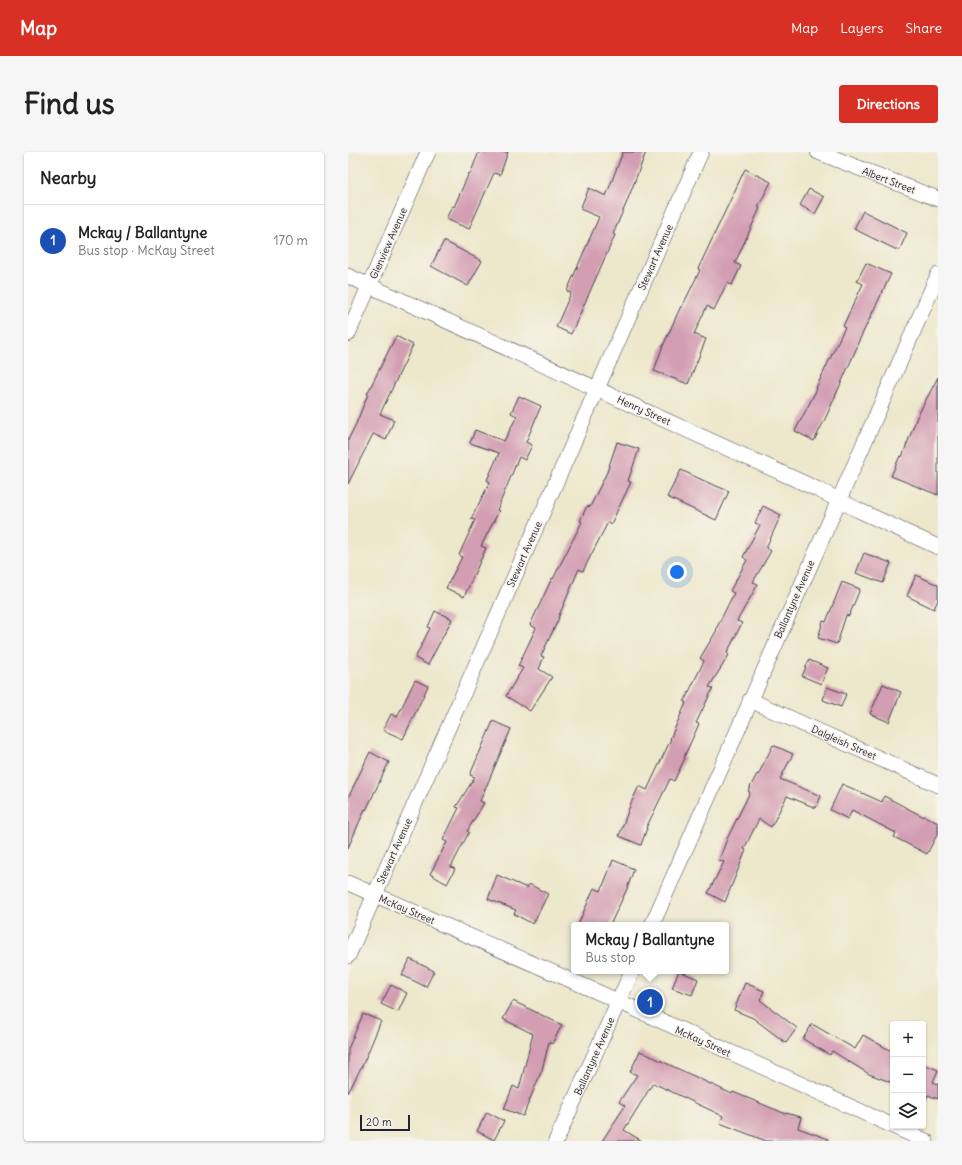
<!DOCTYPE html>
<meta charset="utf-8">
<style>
:root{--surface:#fff;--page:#f6f6f6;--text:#222;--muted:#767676;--line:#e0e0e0;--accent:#d93025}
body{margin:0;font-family:Delius,sans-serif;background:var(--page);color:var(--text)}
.controls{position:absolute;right:12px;bottom:12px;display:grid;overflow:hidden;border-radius:4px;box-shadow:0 1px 3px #0004}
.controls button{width:36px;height:36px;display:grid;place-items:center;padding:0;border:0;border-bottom:1px solid var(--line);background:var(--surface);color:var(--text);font:20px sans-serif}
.scale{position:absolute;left:12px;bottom:10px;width:50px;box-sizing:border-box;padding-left:4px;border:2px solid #22223b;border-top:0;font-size:11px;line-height:14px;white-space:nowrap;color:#22223b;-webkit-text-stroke:3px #f7f3e8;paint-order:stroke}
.you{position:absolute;left:329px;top:420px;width:14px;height:14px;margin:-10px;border:3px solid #fff;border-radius:50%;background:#1a73e8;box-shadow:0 0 0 6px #1a73e833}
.badge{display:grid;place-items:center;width:26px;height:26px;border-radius:50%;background:var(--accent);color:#fff;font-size:13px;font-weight:700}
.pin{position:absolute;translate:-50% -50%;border:2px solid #fff;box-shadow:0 1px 4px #0006}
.popup{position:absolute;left:223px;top:770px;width:158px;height:52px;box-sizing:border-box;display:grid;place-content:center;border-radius:4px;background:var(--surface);filter:drop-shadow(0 1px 3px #0005);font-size:13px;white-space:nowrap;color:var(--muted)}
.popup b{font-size:15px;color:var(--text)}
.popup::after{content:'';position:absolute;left:50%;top:100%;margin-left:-8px;border:8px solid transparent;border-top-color:var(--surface)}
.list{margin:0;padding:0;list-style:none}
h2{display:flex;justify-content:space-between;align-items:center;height:52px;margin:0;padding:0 16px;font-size:17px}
h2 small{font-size:13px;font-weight:400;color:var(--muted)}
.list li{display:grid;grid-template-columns:26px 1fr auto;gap:12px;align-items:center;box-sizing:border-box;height:72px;padding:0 16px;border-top:1px solid var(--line)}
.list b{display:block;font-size:15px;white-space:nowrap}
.list p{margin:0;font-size:13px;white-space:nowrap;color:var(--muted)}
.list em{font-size:13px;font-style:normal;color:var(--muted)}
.icon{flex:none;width:22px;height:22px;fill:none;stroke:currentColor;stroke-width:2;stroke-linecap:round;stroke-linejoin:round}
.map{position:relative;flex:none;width:590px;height:989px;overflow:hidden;border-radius:4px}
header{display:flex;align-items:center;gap:24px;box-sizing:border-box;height:56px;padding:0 20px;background:var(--accent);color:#fff}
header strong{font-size:19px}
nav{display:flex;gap:22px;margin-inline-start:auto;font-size:14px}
.intro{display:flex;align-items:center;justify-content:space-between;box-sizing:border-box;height:96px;padding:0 24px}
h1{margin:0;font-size:28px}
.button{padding:10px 18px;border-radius:4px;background:var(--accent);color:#fff;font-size:14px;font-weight:700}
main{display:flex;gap:24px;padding:0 24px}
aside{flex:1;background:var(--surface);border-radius:4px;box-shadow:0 1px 3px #0004}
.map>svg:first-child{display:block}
.building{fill:#d39db2}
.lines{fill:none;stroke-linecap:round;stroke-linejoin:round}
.street-casing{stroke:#404051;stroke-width:16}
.street{stroke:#fff;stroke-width:15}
.labels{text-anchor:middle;stroke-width:3;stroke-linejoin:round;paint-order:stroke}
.street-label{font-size:10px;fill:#22223b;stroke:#f7f3e8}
</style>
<header>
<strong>Map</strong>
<nav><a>Map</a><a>Layers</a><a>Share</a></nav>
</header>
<div class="intro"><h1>Find us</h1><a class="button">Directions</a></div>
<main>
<aside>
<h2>Nearby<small></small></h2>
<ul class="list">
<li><span class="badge" style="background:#1a4fb4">1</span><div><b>Mckay / Ballantyne</b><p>Bus stop · McKay Street</p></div><em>170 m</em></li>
</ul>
</aside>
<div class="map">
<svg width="590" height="989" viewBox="0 0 590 989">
<rect width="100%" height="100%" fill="#f7f3e8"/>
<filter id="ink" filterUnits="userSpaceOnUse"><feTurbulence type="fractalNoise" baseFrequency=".025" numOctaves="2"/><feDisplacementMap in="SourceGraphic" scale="8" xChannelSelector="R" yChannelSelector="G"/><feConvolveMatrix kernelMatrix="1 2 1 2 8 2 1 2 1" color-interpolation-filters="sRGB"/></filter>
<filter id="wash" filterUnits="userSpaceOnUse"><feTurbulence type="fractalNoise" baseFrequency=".012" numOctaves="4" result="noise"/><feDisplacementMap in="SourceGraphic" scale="16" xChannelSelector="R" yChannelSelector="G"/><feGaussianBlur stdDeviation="0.9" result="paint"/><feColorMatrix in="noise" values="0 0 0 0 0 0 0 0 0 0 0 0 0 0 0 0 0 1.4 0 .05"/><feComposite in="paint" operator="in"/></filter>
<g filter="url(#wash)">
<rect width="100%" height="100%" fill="#ede7cb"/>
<g id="blocks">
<!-- building -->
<g class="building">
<path d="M131,0H160L152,23L146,21L121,77L98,67L104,54L106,55L121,21L122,22Z"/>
<path d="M275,0H298L278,52L265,82L267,83L223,182L208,175L223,141L219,139L251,65L232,57L241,36L258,44Z"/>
<path d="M397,17L423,30L410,55L412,56L387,111L393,114L384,133L379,131L366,158L359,154L346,182L358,187L340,232L306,219L314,196L333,154L334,155L352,118L350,117Z"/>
<path d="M461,37L476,45L467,62L452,53Z"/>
<path d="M515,59L559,81L551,99L506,77Z"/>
<path d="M96,89L134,109L120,134L83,114Z"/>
<path d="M518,111L543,122L509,193H510L478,265L466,289L447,279L469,237L468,236L497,175L495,174L515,132L509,129Z"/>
<path d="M48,184L65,193L32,262L46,268L38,288L25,282L0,332V288L8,272L20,242H19Z"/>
<path d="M590,225V343L543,324L552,304L554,305L569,265Z"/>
<path d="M171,244L193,254L178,290L184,293L177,308L171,305L149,358L151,359L133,394L138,396L116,445L98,436L114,405L111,403L127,368L123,367L142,330L139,328L151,301L122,291L127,278L156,289L169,264L163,261Z"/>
<path d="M269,290L291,297L280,329L283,330L263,372L260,370L235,419L231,417L210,466H211L193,504L196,505L191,517L204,525L182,559L158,544L175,516L170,514L188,476L182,473L204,426L205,427L234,370L232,369L239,354L242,355L259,320Z"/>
<path d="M333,318L363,332L381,339L368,368L319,345Z"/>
<path d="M415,354L433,363L418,396L423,399L405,430L410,432L389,469L394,471L379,501L381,503L361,535L365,536L348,571L351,572L336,605L337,606L326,629L322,627L298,676H299L293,693L271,684L283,651L291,634L299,638L323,587H322L338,551L336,550L356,509L352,506L369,478L368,477L386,441L382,439L399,408L395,405L412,373L407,371Z"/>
<path d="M516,401L543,411L535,431L508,421Z"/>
<path d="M568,423L590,433V448L586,457L559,444Z"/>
<path d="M494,430L512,437L501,464L498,463L489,492L470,486L475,469L478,470Z"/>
<path d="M87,459L104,467L80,513L67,506L82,476L80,475Z"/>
<path d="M461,508L480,516L473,532L454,524Z"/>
<path d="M67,528L80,534L55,587L35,578L43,562L49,565Z"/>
<path d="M535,532L553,540L541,570L522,562Z"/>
<path d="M479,535L498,542L493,555L475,548Z"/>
<path d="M145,569L163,577L132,649L136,651L119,679L121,680L103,715L107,717L99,732L82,722L99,690L95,688L111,656L108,655L127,625L122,623Z"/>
<path d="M425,593L445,602L432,627L473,644L468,656L439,644L423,675L411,667L396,697L398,698L377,750L360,741L376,710L371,708L379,687L402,640L400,639L409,622L410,623Z"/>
<path d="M22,600L41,610L18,658L17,657L0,696V646Z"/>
<path d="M494,632L534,650L536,644L576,665V664L590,671V681L579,702L546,685L548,681L504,658L500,667L482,658Z"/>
<path d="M265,708L286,717L279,737L262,773H230L246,736L253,739Z"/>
<path d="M149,723L179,736L181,732L200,742L185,772L166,762L168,758L140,747Z"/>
<path d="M62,807L86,819L78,835L54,823Z"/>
<path d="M331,819L350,827L344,843L324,836Z"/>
<path d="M397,831L416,839L412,848L449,876L438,891L405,866L386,858Z"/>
<path d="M43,833L59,841L50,860L33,852Z"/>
<path d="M165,849L214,873L204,892L201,890L194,918L175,964L156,957L165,934L171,937L185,882L155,867Z"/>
<path d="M15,862L33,869L16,910L0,941V897Z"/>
<path d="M464,872L507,897L515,883L545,900V931L521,922L484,899L482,903L455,887Z"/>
<path d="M292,899L384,942L385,940L438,962V961L453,965L450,976L480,987V989H418L372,971L375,964L305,931L276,978L294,989H254L277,954L271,950L289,923L282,920Z"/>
<path d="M575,912L590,918L585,930L590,932V947L580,943L576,953H575Z"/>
<path d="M139,960L156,969L146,988L129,979Z"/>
</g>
</g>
</g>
<g filter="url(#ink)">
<use href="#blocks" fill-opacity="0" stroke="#404051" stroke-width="1"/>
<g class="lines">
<!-- street casing -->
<g class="street-casing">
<g id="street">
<path d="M470,0L590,47"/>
<path d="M0,124L469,337L510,358L590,395"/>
<path d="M0,182L80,0"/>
<path d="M402,548L590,633"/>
<path d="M0,731L252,841L578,989"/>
<path d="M304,773L590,123"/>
<path d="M0,804L353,0"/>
<path d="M208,989L284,819"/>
</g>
</g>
<!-- street -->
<use href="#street" class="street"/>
</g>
</g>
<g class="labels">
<!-- street labels -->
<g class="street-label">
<text transform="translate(541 28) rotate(21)" y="4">Albert Street</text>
<text transform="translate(40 91) rotate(-66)" y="4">Glenview Avenue</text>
<text transform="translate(307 105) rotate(-66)" y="4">Stewart Avenue</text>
<text transform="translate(296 258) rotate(24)" y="4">Henry Street</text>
<text transform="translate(176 402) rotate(-66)" y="4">Stewart Avenue</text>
<text transform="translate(446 447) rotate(-66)" y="4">Ballantyne Avenue</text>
<text transform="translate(496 590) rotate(24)" y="4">Dalgleish Street</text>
<text transform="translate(46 699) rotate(-66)" y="4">Stewart Avenue</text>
<text transform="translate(59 757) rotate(23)" y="4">McKay Street</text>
<text transform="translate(355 889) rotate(24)" y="4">McKay Street</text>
<text transform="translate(246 904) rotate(-66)" y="4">Ballantyne Avenue</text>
</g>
</g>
</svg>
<div class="controls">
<button>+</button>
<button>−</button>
<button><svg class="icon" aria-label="layers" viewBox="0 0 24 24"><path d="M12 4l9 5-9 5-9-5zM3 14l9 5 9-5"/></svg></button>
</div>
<div class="scale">20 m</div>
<div class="you"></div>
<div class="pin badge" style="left:302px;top:850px;background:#1a4fb4">1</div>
<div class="popup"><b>Mckay / Ballantyne</b>Bus stop</div>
</div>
</main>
